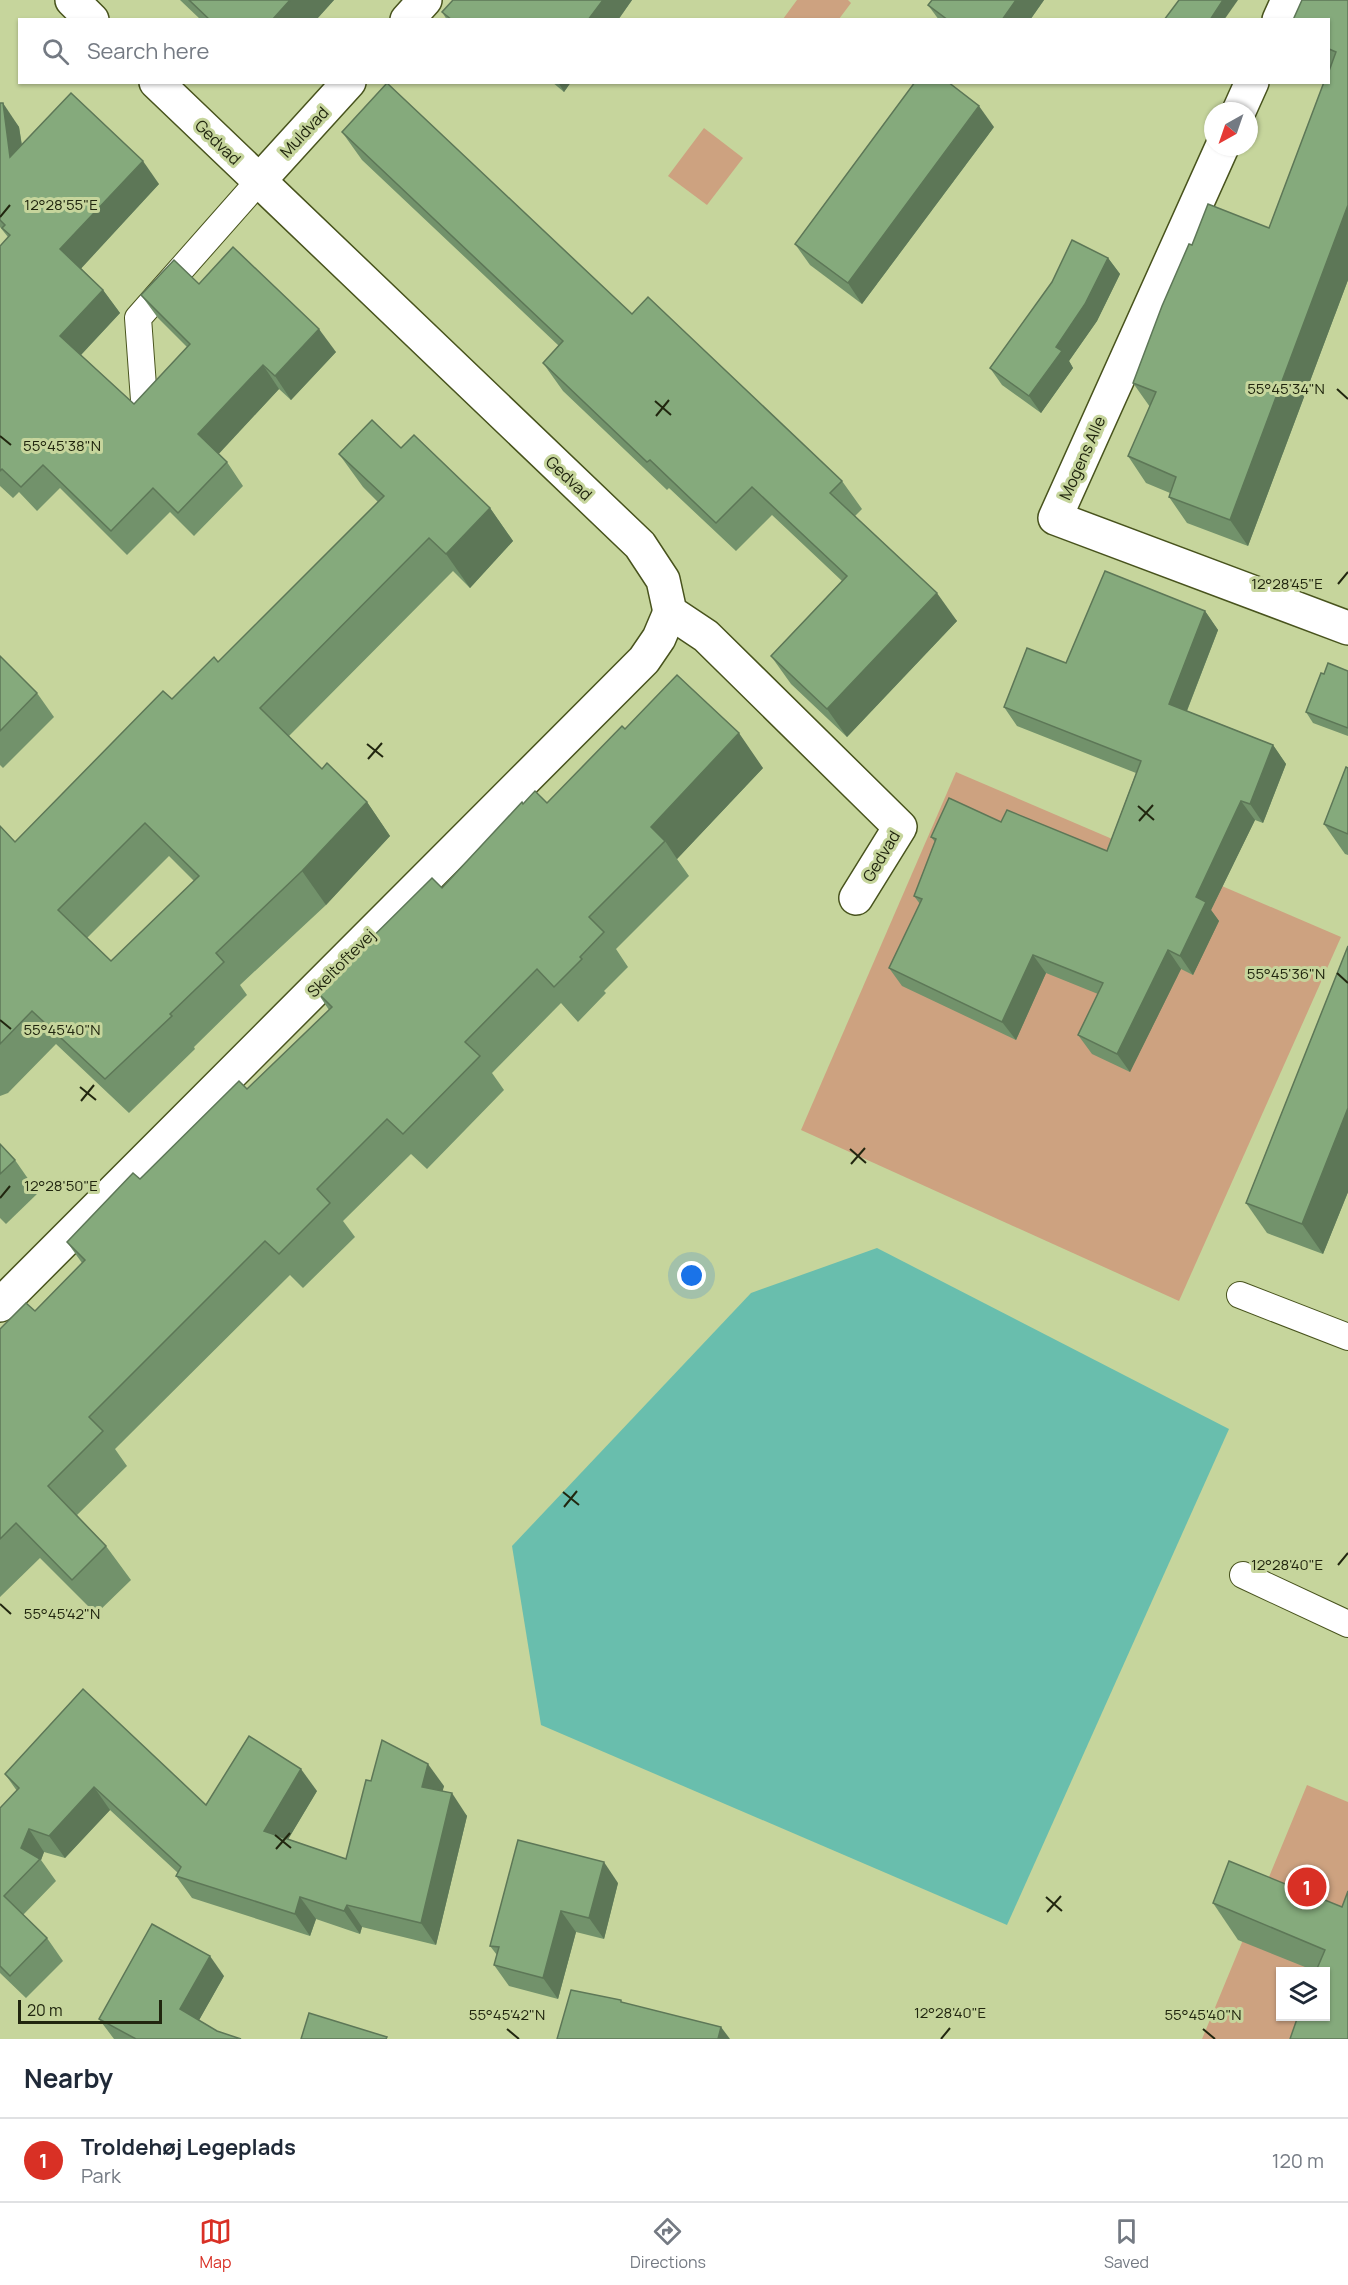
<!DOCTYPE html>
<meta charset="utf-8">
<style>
:root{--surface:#fff;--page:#f2f2f3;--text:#1f2937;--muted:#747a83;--line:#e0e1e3;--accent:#d93025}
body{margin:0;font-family:Manrope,sans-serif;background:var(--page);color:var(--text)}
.controls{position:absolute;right:18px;bottom:18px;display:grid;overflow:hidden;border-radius:0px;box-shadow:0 2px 4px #0004}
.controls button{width:54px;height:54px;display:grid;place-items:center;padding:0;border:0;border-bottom:2px solid var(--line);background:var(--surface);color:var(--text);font:30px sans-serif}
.compass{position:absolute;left:1204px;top:102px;width:54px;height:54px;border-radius:50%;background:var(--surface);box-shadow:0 2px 4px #0004;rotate:220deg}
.scale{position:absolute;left:18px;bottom:15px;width:144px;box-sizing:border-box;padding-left:6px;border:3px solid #21260f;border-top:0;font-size:16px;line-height:21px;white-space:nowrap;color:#21260f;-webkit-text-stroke:4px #c6d59c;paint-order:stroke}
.you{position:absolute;left:692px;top:1276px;width:21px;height:21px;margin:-15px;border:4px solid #fff;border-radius:50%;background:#1a73e8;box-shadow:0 0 0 9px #1a73e833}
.badge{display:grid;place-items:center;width:39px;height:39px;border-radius:50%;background:var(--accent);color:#fff;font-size:20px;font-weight:700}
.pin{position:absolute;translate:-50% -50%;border:3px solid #fff;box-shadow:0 2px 6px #0006}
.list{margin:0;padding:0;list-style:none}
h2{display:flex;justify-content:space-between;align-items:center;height:78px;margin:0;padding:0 24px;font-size:26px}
h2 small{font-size:20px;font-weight:400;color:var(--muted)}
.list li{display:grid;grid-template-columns:39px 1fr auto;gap:18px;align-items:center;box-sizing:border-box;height:84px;padding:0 24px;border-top:2px solid var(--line)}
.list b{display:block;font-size:22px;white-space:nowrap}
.list p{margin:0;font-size:20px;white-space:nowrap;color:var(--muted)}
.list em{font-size:20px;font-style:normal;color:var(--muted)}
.icon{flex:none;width:33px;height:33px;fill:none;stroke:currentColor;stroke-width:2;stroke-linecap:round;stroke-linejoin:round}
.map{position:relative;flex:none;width:1348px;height:2039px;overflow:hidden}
.search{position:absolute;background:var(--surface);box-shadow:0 2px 4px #0004;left:18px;right:18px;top:18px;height:66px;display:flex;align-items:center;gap:15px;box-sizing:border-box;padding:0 21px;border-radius:0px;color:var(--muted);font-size:22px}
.sheet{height:162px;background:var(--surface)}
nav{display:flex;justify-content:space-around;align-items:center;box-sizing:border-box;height:84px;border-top:2px solid var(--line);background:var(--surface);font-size:16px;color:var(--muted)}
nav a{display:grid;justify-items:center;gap:3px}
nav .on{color:var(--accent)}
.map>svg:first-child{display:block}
.green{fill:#cda280;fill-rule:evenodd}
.water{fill:#69bead}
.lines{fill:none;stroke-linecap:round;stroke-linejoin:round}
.service-casing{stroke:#48531d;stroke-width:28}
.minor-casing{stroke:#48531d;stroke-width:36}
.service{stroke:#fff;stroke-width:26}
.minor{stroke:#fff;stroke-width:33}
.wall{fill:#72926b;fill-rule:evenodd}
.shaded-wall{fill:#5d7757}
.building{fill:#85aa7c;stroke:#5d7757;stroke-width:1.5;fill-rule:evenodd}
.ticks{fill:none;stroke:#21260f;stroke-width:2}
.labels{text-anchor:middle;stroke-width:6;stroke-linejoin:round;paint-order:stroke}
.street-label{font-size:16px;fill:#21260f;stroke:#c6d59c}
.ticks-label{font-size:15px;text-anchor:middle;fill:#21260f;stroke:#c6d59c;stroke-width:6;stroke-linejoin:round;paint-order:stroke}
</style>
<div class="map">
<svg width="1348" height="2039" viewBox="0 0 1348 2039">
<rect width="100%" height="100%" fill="#c6d59c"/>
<!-- green -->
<g class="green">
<path d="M797,0H848L851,3L839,19H783Z"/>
<path d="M704,128L743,158L707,205L668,176Z"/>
<path d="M956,772L1341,937L1179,1301L801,1130Z"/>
<path d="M1307,1785L1348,1802V1992L1329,2039H1202ZM1280,1972H1326V2016H1280Z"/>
</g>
<!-- water -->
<path class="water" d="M877,1248L1229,1429L1007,1925L541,1725L512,1546L751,1293Z"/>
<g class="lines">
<!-- service casing -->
<g class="service-casing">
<g id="service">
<path d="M144,400L138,318L258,182"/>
<path d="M1240,1295L1348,1337"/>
<path d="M1243,1575L1348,1624"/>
</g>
</g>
<!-- minor casing -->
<g class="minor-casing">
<g id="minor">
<path d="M72,0L92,20"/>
<path d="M407,20L425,0"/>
<path d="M1279,20L1288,0"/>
<path d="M156,82L640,545L663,580L670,612L706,636L900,827L856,898"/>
<path d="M1239,111L1252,82"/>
<path d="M1222,147L1055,518L1348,628"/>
<path d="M258,182L349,82"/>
<path d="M0,1305L644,660L659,638L670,612"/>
</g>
</g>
<!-- service -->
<use href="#service" class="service"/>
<!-- minor -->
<use href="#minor" class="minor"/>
</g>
<!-- wall -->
<g class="wall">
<path d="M180,0H334L316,20H201Z"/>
<path d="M632,0L618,20H447L442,12Z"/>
<path d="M932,0H1044L1030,20H939L928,5Z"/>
<path d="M1348,0V280L1248,546L1187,523L1169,497L1170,493L1146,483L1128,456L1150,407L1133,383L1192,245L1269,228L1330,68L1329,67V20Z"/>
<path d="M552,82H571L564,92Z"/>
<path d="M0,103L19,127L22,145L159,184L81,268L103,290L120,313L81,355L134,404L187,347L158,318L141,295L199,284L336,352L291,400L279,389L218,454L227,462L243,486L194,536L170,512L127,555L60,488L37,511L19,492L13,498L0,486V246L8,237L0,227Z"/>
<path d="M994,127L862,304L810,265L795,244Z"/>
<path d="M342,132L632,314L842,481L862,509L855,516L957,621L847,737L791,684L771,656L842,581L772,515L736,551L669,488L667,490L563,391L543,363L559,346L362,160Z"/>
<path d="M1108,258L1120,274L1097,321L1069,361L1073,368L1041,413L1002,385L990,368Z"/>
<path d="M401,448L490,508L513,541L470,588L453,571L289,736L322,769L367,802L390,836L326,905L240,985L247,995L194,1047L195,1049L129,1113L56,1044L8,1093L0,1096V826L15,842L172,699L218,662L378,502L363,487L339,454ZM169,856L194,881L111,961L87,938Z"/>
<path d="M1205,611L1218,630L1187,711L1273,745L1286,764L1263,823L1255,820L1211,910L1219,921L1193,975L1181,969L1130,1072L1092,1054L1078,1035L1098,994L1046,973L1016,1040L902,986L889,968L920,904L914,896L935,842L931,837L1001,822L1107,851L1136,773L1017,726L1004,707L1066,663Z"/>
<path d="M0,656L37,693L54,717L3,768L0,765Z"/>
<path d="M1348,671V736L1313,723L1306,712L1324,674Z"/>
<path d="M625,729L763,768L677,859L689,876L616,949L628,967L604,991L606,993L578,1022L561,1003L492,1073L504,1090L427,1169L411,1154L343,1221L355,1237L303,1288L290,1275L115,1449L127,1466L77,1515L106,1546L131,1580L96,1614L40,1558L0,1597V1329L35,1311L82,1263L67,1242L247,1089L329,1010L317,992L442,888L523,804L547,803Z"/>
<path d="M1348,768V855L1345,854L1324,824Z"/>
<path d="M1348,946V1192L1323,1254L1267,1233L1246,1203Z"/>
<path d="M0,1144L15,1160L38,1193L6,1224L0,1218Z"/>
<path d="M5,1774L206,1805L317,1791L288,1839L346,1859L371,1781L444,1786L442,1791L467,1816L436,1945L362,1927L360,1934L316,1919L310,1936L192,1898L176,1876L178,1873L110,1810L65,1858L44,1852L41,1860L56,1881L23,1915L47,1938L63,1961L26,1998L0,1973V1808L17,1791Z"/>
<path d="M618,1883L604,1939L576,1932L558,1999L509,1986L494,1965L497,1955L490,1946Z"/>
<path d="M1213,1903L1342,1907L1326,1971H1315L1238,1940Z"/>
<path d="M224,1976L199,2020L217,2031L241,2039H114L99,2019Z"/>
</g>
<!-- shaded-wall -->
<g class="shaded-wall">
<path d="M290,0H334L316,20H272Z"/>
<path d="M603,0H632L618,20H588Z"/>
<path d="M1016,0H1044L1030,20H1002Z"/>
<path d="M1223,0H1238L1224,20H1210Z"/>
<path d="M558,82H571L564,92Z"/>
<path d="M3,103L19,127L27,181L10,157Z"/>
<path d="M979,106L994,127L862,304L848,283Z"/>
<path d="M143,161L159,184L77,273L60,249Z"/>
<path d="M1348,205V280L1248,546L1230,520Z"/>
<path d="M1108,258L1120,274L1097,321L1069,361L1073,368L1041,413L1029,396L1056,347Z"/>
<path d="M103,290L120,313L77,359L60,336Z"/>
<path d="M319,329L336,352L291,400L275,376Z"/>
<path d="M263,365L279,389L215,458L198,434Z"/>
<path d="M490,508L513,541L470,588L446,554Z"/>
<path d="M937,593L957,621L847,737L827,709Z"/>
<path d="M1205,611L1218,630L1182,723L1169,704Z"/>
<path d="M739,733L763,768L677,859L665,841L651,827Z"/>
<path d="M1273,745L1286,764L1263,823L1250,804Z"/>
<path d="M1241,801L1255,820L1211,910L1219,921L1193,975L1180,956L1196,897Z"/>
<path d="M367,802L390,836L326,905L302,871Z"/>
<path d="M1168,950L1181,969L1130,1072L1117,1054Z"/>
<path d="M1033,955L1046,973L1016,1040L1002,1022Z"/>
<path d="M1348,1108V1192L1323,1254L1302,1224Z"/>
<path d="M428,1764L444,1786L438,1809L422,1787Z"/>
<path d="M301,1769L317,1791L280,1853L264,1831Z"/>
<path d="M94,1787L110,1810L65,1858L49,1836Z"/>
<path d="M452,1793L467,1816L436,1945L421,1923Z"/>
<path d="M29,1829L44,1852L41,1860L21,1848Z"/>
<path d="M604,1862L618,1883L604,1939L589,1918Z"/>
<path d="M300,1897L316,1919L310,1936L295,1914Z"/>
<path d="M347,1905L362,1927L360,1934L344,1911Z"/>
<path d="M561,1911L576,1932L558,1999L543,1978Z"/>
<path d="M210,1956L224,1976L194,2029L180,2009Z"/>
<path d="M721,2027L730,2039H718Z"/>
</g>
<!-- building -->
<g class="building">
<path d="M189,0H290L272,20H210Z"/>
<path d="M453,0H603L588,20H452L442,12Z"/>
<path d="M932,0H1016L1002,20H948L928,5Z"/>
<path d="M1179,0H1223L1210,20H1164Z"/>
<path d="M1302,0H1348V205L1230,520L1169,497L1176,477L1128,456L1156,392L1133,383L1162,306L1189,244L1192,245L1208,204L1269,228L1324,82H1329V71L1336,52L1329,49V20H1293Z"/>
<path d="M915,82H948L979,106L848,283L795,244Z"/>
<path d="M387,83L632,314L648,297L842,481L830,493L937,593L827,709L771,656L847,576L752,487L716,523L650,460L647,462L543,363L563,341L342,132Z"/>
<path d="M71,93L143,161L60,249L103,290L60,336L134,404L190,344L141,295L174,260L199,284L233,247L319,329L275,376L263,365L198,434L227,462L178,513L153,488L111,531L43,465L21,487L2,469L0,471V246L10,235L2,228L5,225L0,220V103H3L10,157Z"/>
<path d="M1072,240L1108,258L1085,304L1056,347L1062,351L1029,396L990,368L1052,282Z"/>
<path d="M372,420L401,448L414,435L490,508L446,554L429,538L260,708L322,769L327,763L367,802L302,871L216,953L224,962L170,1014L172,1016L105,1079L32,1011L0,1044V826L15,842L163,691L172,699L214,657L218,662L384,496L339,454ZM145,823L199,876L111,961L58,910Z"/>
<path d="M1105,571L1205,611L1169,704L1273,745L1250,804L1241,801L1196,897L1206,902L1180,956L1168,950L1117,1054L1078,1035L1103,983L1033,955L1002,1022L889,968L922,899L914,896L936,839L931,837L949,798L1001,822L1007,810L1107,851L1141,761L1004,707L1027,648L1066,663Z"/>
<path d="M0,656L37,693L0,731Z"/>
<path d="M1328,663L1348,671V728L1306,712L1321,673L1324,674Z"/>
<path d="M677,675L739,733L651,827L665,841L589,917L604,932L580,957L582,959L554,987L537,969L465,1042L480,1056L403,1134L387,1119L317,1189L330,1203L279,1254L265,1241L89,1417L103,1431L48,1486L106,1546L72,1580L16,1523L0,1539V1329L26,1303L35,1311L85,1260L67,1242L133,1173L140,1179L239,1081L247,1089L332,1007L317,992L432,878L442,888L522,802L523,804L535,791L547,803L622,726L625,729Z"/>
<path d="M1346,767L1348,768V834L1324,824Z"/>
<path d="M1348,946V1108L1302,1224L1246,1203Z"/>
<path d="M0,1144L15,1160L0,1174Z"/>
<path d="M83,1689L206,1805L249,1736L301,1769L264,1831L346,1859L366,1780L371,1781L382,1740L428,1764L422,1787L452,1793L421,1923L347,1905L344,1911L300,1897L295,1914L176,1876L181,1867L94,1787L49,1836L29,1829L21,1848L40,1859L4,1896L47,1938L10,1976L0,1966V1808L19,1788L5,1774Z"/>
<path d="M518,1840L604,1862L589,1918L561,1911L543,1978L494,1965L499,1947L490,1946Z"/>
<path d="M1229,1861L1342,1907L1348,1891V2039H1290L1298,2016H1326V1971H1316L1325,1950L1213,1903Z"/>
<path d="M152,1924L210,1956L180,2009L217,2031L241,2039H136L99,2019Z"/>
<path d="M571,1990L621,2000V2002L721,2027L718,2039H557Z"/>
<path d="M309,2013L387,2037L386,2039H301Z"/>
</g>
<!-- ticks -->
<path class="ticks" d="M0,217L10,205M1337,389L1348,399M655,401L671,415M656,416L669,400M0,436L11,445M1338,584L1348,572M367,744L383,757M368,759L382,743M1138,806L1154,820M1139,821L1153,805M1337,973L1348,983M0,1020L11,1029M80,1087L96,1100M81,1101L94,1085M850,1149L866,1163M851,1164L865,1148M0,1198L10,1186M563,1492L579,1505M564,1507L577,1491M1338,1565L1348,1553M0,1604L11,1614M275,1835L291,1848M276,1849L290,1833M1046,1897L1062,1911M1047,1912L1061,1896M507,2029L519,2039M1203,2029L1215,2039M941,2039L950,2028"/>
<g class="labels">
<!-- street labels -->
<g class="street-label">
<text transform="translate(304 132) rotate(-47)" y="6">Muldvad</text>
<text transform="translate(218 142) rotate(44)" y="6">Gedvad</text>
<text transform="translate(1082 458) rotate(-66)" y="6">Mogens Alle</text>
<text transform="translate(569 478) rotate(43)" y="6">Gedvad</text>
<text transform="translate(881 856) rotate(-59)" y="6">Gedvad</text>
<text transform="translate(341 963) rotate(-45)" y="6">Skeltoftevej</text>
</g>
</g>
<g class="ticks-label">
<text x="61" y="210">12°28'55"E</text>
<text x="1286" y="394">55°45'34"N</text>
<text x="62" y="451">55°45'38"N</text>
<text x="1287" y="589">12°28'45"E</text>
<text x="1286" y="979">55°45'36"N</text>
<text x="62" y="1035">55°45'40"N</text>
<text x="61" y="1191">12°28'50"E</text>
<text x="1287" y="1570">12°28'40"E</text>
<text x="62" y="1619">55°45'42"N</text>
<text x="950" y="2018">12°28'40"E</text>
<text x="507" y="2020">55°45'42"N</text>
<text x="1203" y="2020">55°45'40"N</text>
</g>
</svg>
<div class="controls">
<button><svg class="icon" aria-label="layers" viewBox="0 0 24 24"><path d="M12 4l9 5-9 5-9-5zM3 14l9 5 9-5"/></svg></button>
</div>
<svg class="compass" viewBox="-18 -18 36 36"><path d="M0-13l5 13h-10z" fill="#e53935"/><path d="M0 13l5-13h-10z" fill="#747a83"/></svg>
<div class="scale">20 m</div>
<div class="you"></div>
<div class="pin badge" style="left:1307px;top:1887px">1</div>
<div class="search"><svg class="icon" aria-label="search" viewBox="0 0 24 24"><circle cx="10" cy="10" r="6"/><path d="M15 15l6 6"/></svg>Search here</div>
</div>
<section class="sheet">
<h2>Nearby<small></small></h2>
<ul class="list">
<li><span class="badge">1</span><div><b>Troldehøj Legeplads</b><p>Park</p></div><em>120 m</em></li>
</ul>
</section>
<nav>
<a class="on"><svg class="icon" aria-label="map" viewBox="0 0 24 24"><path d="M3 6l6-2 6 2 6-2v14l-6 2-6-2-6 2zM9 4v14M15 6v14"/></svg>Map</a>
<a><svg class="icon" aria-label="directions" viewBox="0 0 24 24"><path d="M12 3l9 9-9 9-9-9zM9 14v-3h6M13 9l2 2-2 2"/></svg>Directions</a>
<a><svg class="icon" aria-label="saved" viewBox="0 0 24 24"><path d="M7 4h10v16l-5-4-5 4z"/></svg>Saved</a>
</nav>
